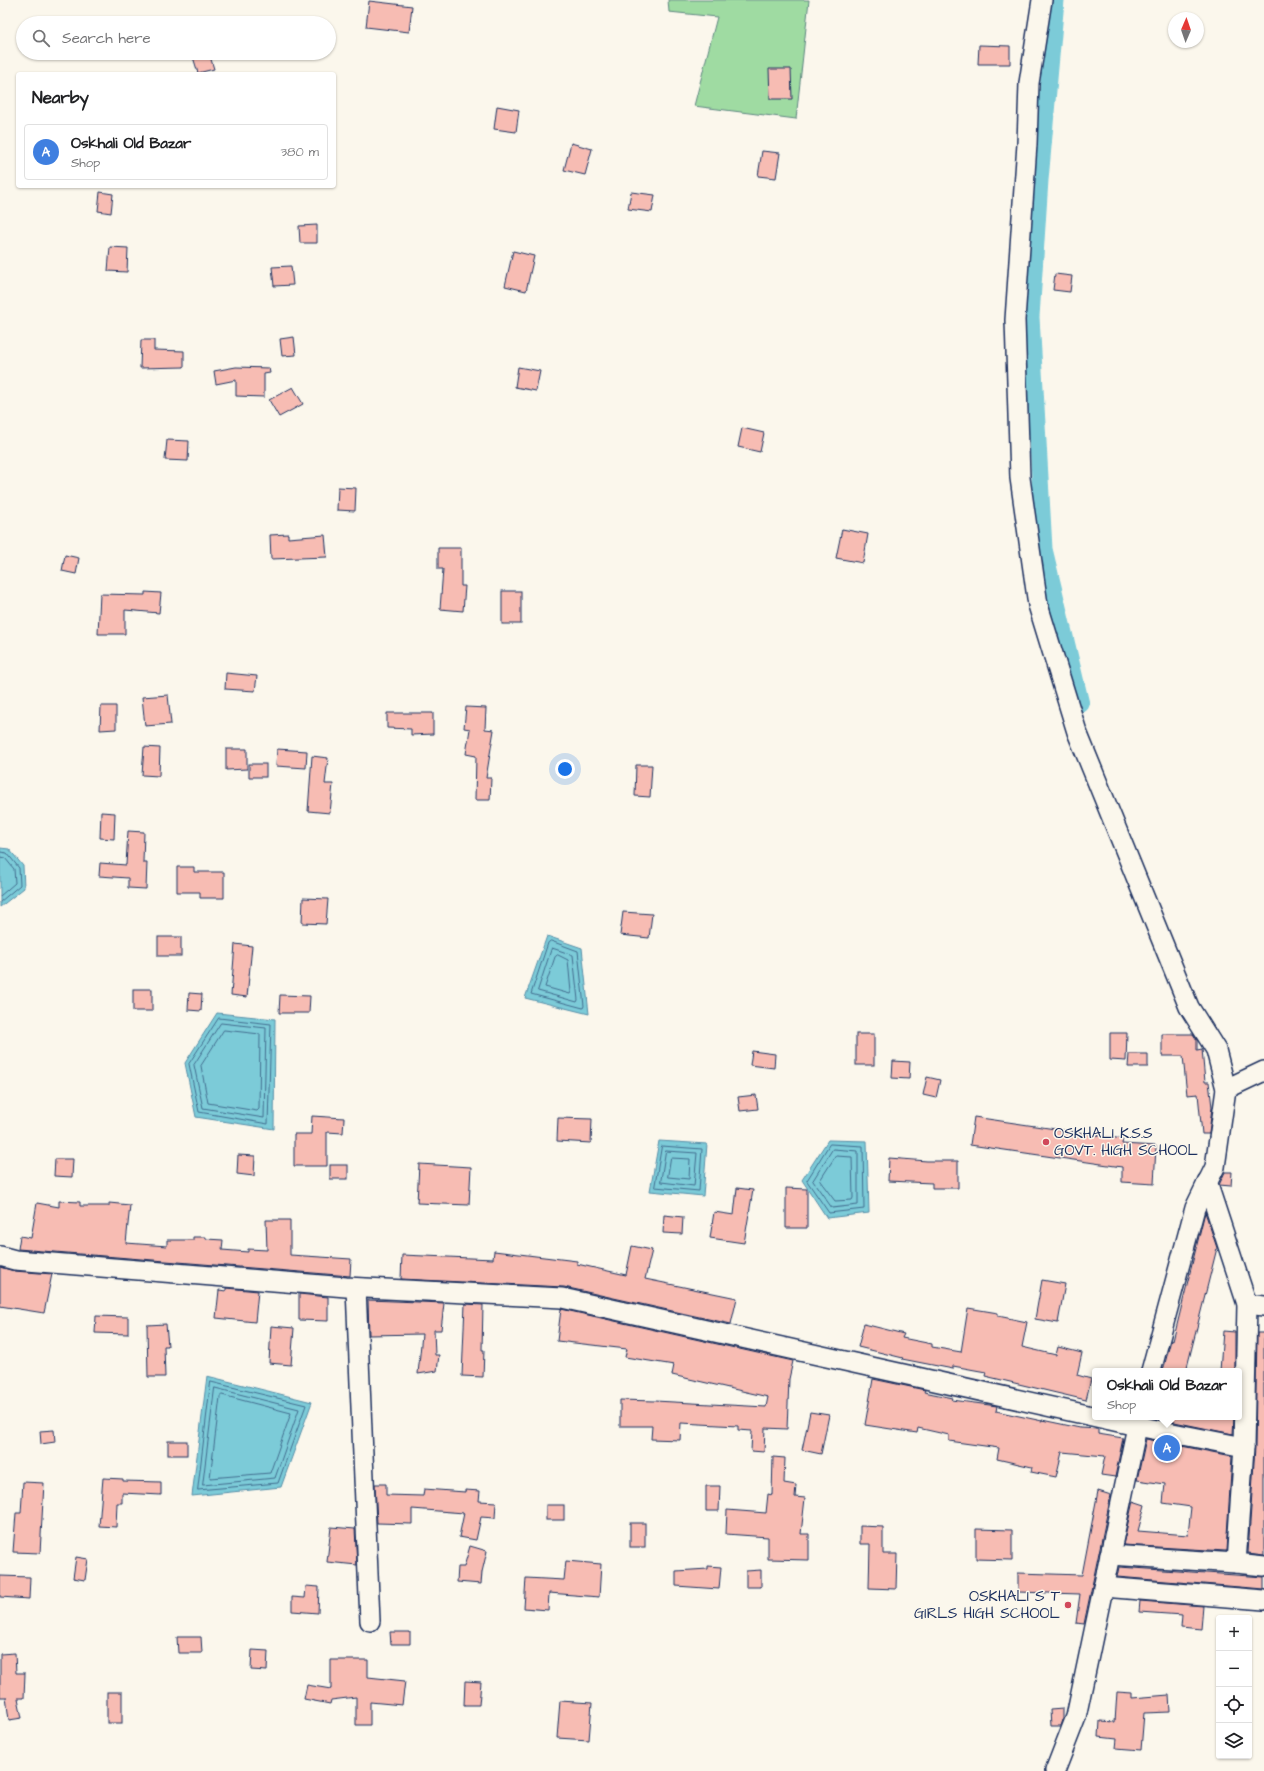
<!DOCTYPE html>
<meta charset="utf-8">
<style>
:root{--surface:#fff;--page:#f2f2f2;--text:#202124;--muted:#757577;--line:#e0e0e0;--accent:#ea580c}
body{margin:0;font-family:"Architects Daughter",sans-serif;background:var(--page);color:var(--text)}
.controls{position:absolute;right:12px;bottom:12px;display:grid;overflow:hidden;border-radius:4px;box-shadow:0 1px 3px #0004}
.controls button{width:36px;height:36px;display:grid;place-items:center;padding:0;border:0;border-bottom:1px solid var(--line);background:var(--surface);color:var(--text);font:20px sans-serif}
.compass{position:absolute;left:1168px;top:12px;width:36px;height:36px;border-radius:50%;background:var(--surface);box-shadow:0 1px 3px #0004;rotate:2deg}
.you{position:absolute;left:565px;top:769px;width:14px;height:14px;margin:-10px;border:3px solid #fff;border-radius:50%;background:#1a73e8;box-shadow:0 0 0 6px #1a73e833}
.badge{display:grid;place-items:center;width:26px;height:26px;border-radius:50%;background:var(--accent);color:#fff;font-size:13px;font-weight:700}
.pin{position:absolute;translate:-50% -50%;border:2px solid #fff;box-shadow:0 1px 4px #0006}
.popup{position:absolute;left:1092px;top:1368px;width:150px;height:52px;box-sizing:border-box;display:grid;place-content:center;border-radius:4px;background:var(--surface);filter:drop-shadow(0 1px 3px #0005);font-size:13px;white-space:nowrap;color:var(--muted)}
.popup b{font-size:15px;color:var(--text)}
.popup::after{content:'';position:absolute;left:50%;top:100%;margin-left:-8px;border:8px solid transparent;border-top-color:var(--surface)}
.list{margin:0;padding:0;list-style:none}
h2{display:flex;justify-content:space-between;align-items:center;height:52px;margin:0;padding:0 16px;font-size:17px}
h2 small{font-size:13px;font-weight:400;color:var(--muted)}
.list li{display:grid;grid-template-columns:26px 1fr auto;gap:12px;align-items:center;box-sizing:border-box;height:56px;margin:0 8px 8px;padding:0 8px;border:1px solid var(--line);border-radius:4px}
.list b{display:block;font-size:15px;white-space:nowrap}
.list p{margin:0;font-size:13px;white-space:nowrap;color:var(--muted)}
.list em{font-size:13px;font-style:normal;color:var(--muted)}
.icon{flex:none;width:22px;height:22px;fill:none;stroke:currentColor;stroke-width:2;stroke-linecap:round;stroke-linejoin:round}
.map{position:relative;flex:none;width:1264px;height:1771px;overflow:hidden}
.search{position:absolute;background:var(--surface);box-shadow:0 1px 3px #0004;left:16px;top:16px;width:320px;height:44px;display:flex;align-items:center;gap:10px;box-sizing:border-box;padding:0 14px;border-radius:22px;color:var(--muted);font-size:15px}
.panel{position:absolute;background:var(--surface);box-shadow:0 1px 3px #0004;left:16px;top:72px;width:320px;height:116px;border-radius:4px}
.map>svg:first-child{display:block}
.green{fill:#9fdba2;stroke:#5d8580}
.water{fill:#7ccbd8;stroke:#558da7}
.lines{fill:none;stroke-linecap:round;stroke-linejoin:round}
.shore{stroke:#426d8f;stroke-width:1}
.canal{stroke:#7ccbd8;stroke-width:17}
.building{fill:#f7bcb3;stroke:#1b2f5e}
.street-casing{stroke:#1b2f5e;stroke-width:22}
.street{stroke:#fbf7ec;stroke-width:19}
.poi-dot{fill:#d1495b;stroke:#fbf7ec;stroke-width:1.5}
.labels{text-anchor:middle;stroke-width:3;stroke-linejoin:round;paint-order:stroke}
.poi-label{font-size:15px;fill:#1b2f5e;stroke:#fbf7ec;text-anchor:start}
</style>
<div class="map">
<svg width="1264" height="1771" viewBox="0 0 1264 1771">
<rect width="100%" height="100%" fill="#fbf7ec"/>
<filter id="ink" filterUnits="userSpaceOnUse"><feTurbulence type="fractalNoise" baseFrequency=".025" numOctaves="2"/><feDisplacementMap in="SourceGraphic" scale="8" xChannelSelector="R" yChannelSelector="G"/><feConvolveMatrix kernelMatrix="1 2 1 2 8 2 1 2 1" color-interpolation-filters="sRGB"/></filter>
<g filter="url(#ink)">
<!-- green -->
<path class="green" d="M668,0H809L796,119L694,106L717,17L669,12Z"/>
<!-- water -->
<g class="water">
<path d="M0,848L9,849L23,866L24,888L0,907Z"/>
<path d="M547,936L582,948L589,1014L525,998Z"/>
<path d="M217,1013L275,1019L274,1129L196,1117L185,1063Z"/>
<path d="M828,1140L867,1141L869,1213L827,1218L802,1180Z"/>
<path d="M659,1141L707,1144L703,1196L650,1191Z"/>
<path d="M207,1376L312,1402L281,1487L192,1496Z"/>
</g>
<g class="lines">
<!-- shore -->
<g class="shore">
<path d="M0,852L7,853L19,868L20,885L0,902"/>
<path d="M0,857L5,858L14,869L15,883L0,896"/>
<path d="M551,941L578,951L584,1006L583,1008L531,994L548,943Z"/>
<path d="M552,948L573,955L578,1000L577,1002L538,991Z"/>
<path d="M558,955L568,960L571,992L570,994L545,987L555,957Z"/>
<path d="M219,1018L271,1024L268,1124L199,1112L189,1064Z"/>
<path d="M221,1023L266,1028L264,1118L203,1108L194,1065Z"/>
<path d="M224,1030L260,1034L259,1109L257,1111L208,1103L201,1066Z"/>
<path d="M830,1144L863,1146L864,1209L829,1213L807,1181Z"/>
<path d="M662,1146L702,1149L699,1191L655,1187Z"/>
<path d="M833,1149L858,1151V1205L832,1208L813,1181Z"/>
<path d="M666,1151L697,1153L694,1186L661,1182Z"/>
<path d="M836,1156L852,1157L853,1198L852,1200L835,1201L820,1181Z"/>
<path d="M671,1158L690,1159L689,1179L668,1177Z"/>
<path d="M211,1382L306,1405L278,1483L198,1490Z"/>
<path d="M215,1388L299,1409L275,1478L203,1485Z"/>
<path d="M222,1395L291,1413L270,1473L210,1478L220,1397Z"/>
</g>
<!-- canal -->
<path class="canal" d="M1056,0L1040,180L1031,317L1044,549L1081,704"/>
</g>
<!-- building -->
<g class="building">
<path d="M369,1L412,6L409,32L366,27Z"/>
<path d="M979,45L1010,46V64H978Z"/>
<path d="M206,53H209L214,69L198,73L193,57Z"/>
<path d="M769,69H791L792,99H770Z"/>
<path d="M497,106L519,110L516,132L494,129Z"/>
<path d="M571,143L592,149L585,175L564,170Z"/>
<path d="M762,151L780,153L776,178L758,176Z"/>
<path d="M100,192L113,194L111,213L98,211Z"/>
<path d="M631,192L655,195L652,212L628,209Z"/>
<path d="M317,225V243H300L299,226Z"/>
<path d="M110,247L128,248L127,272L108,271Z"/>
<path d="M513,251L534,256L526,291L505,286Z"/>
<path d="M291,266L293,285L274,286L272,267Z"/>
<path d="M1055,274L1072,276L1070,292L1053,290Z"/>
<path d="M294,337L296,355L282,356L280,339Z"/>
<path d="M141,340H154V350L184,351V367L140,368Z"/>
<path d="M236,367L269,368L270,373L264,374V397L236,396V380L216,384L214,371Z"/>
<path d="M518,367L540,371L536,391L515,387Z"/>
<path d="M293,387L303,404L279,417L269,400Z"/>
<path d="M742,428L764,433L760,452L738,447Z"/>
<path d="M167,440L189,441L188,461L165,460Z"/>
<path d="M338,487L356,488L355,511L337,510Z"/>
<path d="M842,529L868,534L863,563L836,558Z"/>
<path d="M288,534V538L325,535L327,557L271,559L270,535Z"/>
<path d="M438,548H461V586H465L463,611L440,609L443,569H438Z"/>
<path d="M65,555L79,558L76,574L62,571Z"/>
<rect x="502" y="591" width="19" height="33"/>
<path d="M145,592L161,593L159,613L125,610V634H98L100,594L145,595Z"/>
<path d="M226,673L257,676L255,691L225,689Z"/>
<path d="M168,695L171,724L145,726L142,697Z"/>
<path d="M101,706H116V729L100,730Z"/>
<path d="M466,707L486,708L485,729L494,730L486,778H491L490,800H475L476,756L466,754L470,729L464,728Z"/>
<path d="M387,713H433V734L411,735V729L387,728Z"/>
<path d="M144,747L160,748L159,776L142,775Z"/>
<path d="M226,749H247V769L226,770Z"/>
<path d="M277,749L307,751L306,768L276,766Z"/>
<path d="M312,756L328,758L325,784H333L330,813L308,811Z"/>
<rect x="249" y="764" width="17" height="13"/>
<path d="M636,765H652L650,797L635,796Z"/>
<path d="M101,812L115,813L114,839L100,838Z"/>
<path d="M128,831L144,832L143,862H147L146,889L128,888V878L99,876L100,863L126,865Z"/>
<path d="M177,867H194V872H224V898H200V892H177Z"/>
<path d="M303,898L328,899L326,924L302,923Z"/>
<path d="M623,912L652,914L649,938L620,935Z"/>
<rect x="158" y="937" width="23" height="19"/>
<path d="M235,944L252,946L247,997L231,995Z"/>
<rect x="133" y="989" width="19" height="22"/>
<path d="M189,993L202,994L201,1011L188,1010Z"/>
<path d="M280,995L310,996L309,1013H279Z"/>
<path d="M1110,1033H1127L1126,1061L1110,1060Z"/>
<rect x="856" y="1034" width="18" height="31"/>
<path d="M1162,1034H1193L1197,1040V1050L1202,1049L1205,1082H1209L1212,1107L1209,1134H1202L1198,1094L1187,1095L1183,1056H1162Z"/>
<path d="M752,1051L775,1054L774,1068L750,1065Z"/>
<path d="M1129,1054H1148V1067H1128Z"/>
<path d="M893,1061L910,1062L909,1079L892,1078Z"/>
<path d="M927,1077L940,1080L936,1098L923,1095Z"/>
<path d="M756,1095L758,1109L740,1111L738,1097Z"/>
<path d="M312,1116L344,1118L343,1133L327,1132V1166H294V1134H311Z"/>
<path d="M974,1117L1123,1139L1122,1144L1156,1146L1154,1184L1122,1182V1167L970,1145Z"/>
<path d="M558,1118L592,1119L591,1143L557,1141Z"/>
<path d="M238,1155L255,1156L254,1176L237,1174Z"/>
<path d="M889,1158L927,1161H958V1188H932V1183L888,1181Z"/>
<path d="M55,1159H73L72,1177L54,1176Z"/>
<path d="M419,1164L471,1167L469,1205L417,1203Z"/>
<rect x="330" y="1165" width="18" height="14"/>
<path d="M1225,1172H1232L1231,1186L1219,1185Z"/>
<path d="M737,1188L753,1190L744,1243L710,1238L714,1212L734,1215Z"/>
<path d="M786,1188L807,1189V1228H786Z"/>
<path d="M59,1201L80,1202V1206H109V1203L130,1205L126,1243L167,1246V1240H193V1237H206V1239L223,1240L222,1250L248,1252V1249L267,1250L266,1220H290V1255L351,1259L350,1276L18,1249L20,1236L31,1238L37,1203L59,1207Z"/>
<path d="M1205,1212L1217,1248L1186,1371H1163L1171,1340L1173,1341Z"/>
<path d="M664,1215L683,1217L682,1234L663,1233Z"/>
<path d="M632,1246L652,1250L645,1279L737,1298L731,1324L564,1287L401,1279L402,1255L493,1259L494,1251L577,1261V1264L626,1275Z"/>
<path d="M0,1267L14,1271L52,1274L44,1313L0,1306Z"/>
<path d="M1042,1280L1065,1284L1058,1323L1035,1319Z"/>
<path d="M226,1288L258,1291L255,1322L216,1318L219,1290L226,1291Z"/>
<path d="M299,1294L328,1297V1321L299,1320Z"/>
<path d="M368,1300L444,1303L441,1330H434L435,1355H439L437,1371L418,1374L422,1334L369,1335Z"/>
<path d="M465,1304L483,1305L482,1350H484L483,1377L462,1376Z"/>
<path d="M968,1308L998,1313V1316L1027,1322L1022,1347L1056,1355L1058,1347L1082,1353L1077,1375L1091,1379L1086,1400L985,1376L986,1372L953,1366V1369L902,1359L903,1358L858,1347L864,1324L904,1334L902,1338L932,1344V1347L961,1352Z"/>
<path d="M561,1309L793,1361L789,1379L787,1429L765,1428L764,1452L751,1451L752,1431L738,1430V1426L681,1423L680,1440L651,1439L652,1426H620V1400L655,1401L766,1407L768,1397L672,1375L674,1365L625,1357L627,1349L557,1341Z"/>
<path d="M96,1316L128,1317V1334L95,1333Z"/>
<path d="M166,1324L168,1346H164L165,1377H148L147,1325Z"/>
<path d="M271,1326L294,1328L291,1365L269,1363Z"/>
<path d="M1223,1331L1235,1332V1371H1220Z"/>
<path d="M1257,1333H1264V1555L1248,1553L1255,1447Z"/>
<path d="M873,1379L925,1390L924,1392L953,1398L952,1400L997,1406L996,1411L1042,1421V1420L1080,1428L1098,1429V1434L1123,1438L1115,1477L1101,1475L1105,1456L1062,1452L1056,1477L1031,1472L1032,1467L997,1459L999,1448L949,1441V1435L918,1428L917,1433L865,1425Z"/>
<path d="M810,1412L829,1415L821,1454L802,1450Z"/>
<path d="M1150,1417H1234L1233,1434Z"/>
<path d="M54,1430L55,1442L41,1444L40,1431Z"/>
<path d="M1146,1439L1232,1456L1226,1551L1123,1545L1133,1501L1145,1505L1138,1531L1188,1535L1191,1507L1163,1503L1165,1484L1137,1480Z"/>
<rect x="168" y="1441" width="19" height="14"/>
<path d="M773,1457L785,1458L784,1483L796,1485L795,1497L805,1498L801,1534H809V1560L768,1559V1537L726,1534L727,1510L766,1513L768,1494L772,1495Z"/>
<path d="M103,1478L123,1479V1481L161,1482V1495L122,1493V1503H117L116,1527L99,1526Z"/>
<path d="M23,1482L44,1483L40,1553L13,1552L16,1513H21Z"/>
<path d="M375,1484H386V1495L423,1496L424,1489L465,1492V1490L480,1491L479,1501L496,1502L495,1518L481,1517L476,1540L459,1537L464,1513L412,1509V1524L377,1523Z"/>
<path d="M706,1486H720L719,1511H706Z"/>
<path d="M1098,1491L1111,1495L1084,1624L1076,1623L1080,1594L1018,1592V1573L1082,1575Z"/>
<rect x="546" y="1505" width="18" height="15"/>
<rect x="630" y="1523" width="15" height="24"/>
<path d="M860,1526L883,1527V1554H897L896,1589L869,1588L870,1544H860Z"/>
<path d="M331,1527L355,1529L357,1565L327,1562Z"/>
<path d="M976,1529L1012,1530V1560L976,1559Z"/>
<path d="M470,1546L487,1551L482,1572L481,1584L457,1582L458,1567H464Z"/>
<path d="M76,1557L88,1559L85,1580L73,1578Z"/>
<path d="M566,1561L601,1564L599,1597L549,1593L548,1610L524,1608L526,1578L564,1580Z"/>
<path d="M708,1566L721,1567L719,1589L676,1586V1571L708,1569Z"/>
<path d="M1119,1567L1264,1577V1589L1117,1577Z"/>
<path d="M761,1570V1587H746V1571Z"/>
<path d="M0,1576L30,1577L29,1599L0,1597Z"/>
<path d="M306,1586L319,1587L318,1613L292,1611V1597L305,1598Z"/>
<path d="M1140,1601L1203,1606L1201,1629L1181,1627L1182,1615L1139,1612Z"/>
<path d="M390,1632H410V1644H391Z"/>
<path d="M177,1637H201L202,1653H178Z"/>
<path d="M252,1650L268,1651L267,1671L251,1670Z"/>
<path d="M15,1653L16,1673H25L24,1698H18L22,1718L9,1720L6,1697H0V1654Z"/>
<path d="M331,1660H368V1677L405,1681L402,1705L370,1702V1725H356V1697L331,1700L330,1704L304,1699L307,1685L331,1689Z"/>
<path d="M465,1681L481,1682L479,1705H464Z"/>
<rect x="107" y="1692" width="15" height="31"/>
<path d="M1117,1692L1132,1693V1698L1169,1695L1170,1712L1144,1713L1141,1750L1116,1748L1117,1739L1099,1737L1100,1721L1115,1722Z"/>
<path d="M560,1701L592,1703L589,1740L557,1738Z"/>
<path d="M1063,1709V1720L1061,1726H1051L1050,1710Z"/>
</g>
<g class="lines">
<!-- street casing -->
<g class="street-casing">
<g id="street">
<path d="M1042,0L1029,83L1027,144L1015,320L1020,478L1038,605L1077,732L1189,1007L1216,1050L1226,1089L1215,1167L1195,1208L1151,1371"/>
<path d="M1226,1089L1264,1071"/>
<path d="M0,1256L15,1260L346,1287L562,1298L1137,1426L1244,1447"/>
<path d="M356,1288L370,1621"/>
<path d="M1247,1304L1264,1306"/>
<path d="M1110,1555L1236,1563L1244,1447L1247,1304L1207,1182"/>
<path d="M1236,1563L1264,1566"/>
<path d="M1103,1587L1264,1600"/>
<path d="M1055,1771L1076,1717L1139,1417"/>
</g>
</g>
<!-- street -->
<use href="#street" class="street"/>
</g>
</g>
<!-- markers -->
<g class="poi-dot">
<circle cx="1046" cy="1142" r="4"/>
<circle cx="1068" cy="1605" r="4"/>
</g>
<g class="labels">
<!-- poi labels -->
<g class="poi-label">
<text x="1054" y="1138">OSKHALI K.S.S<tspan x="1054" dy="17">GOVT. HIGH SCHOOL</tspan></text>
<text x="1060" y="1601" text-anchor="end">OSKHALI S T<tspan x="1060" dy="17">GIRLS HIGH SCHOOL</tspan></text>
</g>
</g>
</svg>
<div class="controls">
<button>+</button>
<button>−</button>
<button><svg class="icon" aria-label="locate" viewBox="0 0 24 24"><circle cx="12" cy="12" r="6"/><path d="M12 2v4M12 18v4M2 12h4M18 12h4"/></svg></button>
<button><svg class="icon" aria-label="layers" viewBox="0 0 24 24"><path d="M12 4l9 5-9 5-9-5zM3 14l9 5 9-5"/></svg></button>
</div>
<svg class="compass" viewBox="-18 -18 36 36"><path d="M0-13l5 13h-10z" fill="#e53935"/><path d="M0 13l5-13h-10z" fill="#757577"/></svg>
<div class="you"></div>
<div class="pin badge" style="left:1167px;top:1448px;background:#3f7fe0">A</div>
<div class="popup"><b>Oskhali Old Bazar</b>Shop</div>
<div class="search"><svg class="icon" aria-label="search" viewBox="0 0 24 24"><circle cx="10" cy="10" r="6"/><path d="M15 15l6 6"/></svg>Search here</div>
<section class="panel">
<h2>Nearby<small></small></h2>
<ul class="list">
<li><span class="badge" style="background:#3f7fe0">A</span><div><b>Oskhali Old Bazar</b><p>Shop</p></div><em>380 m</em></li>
</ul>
</section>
</div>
